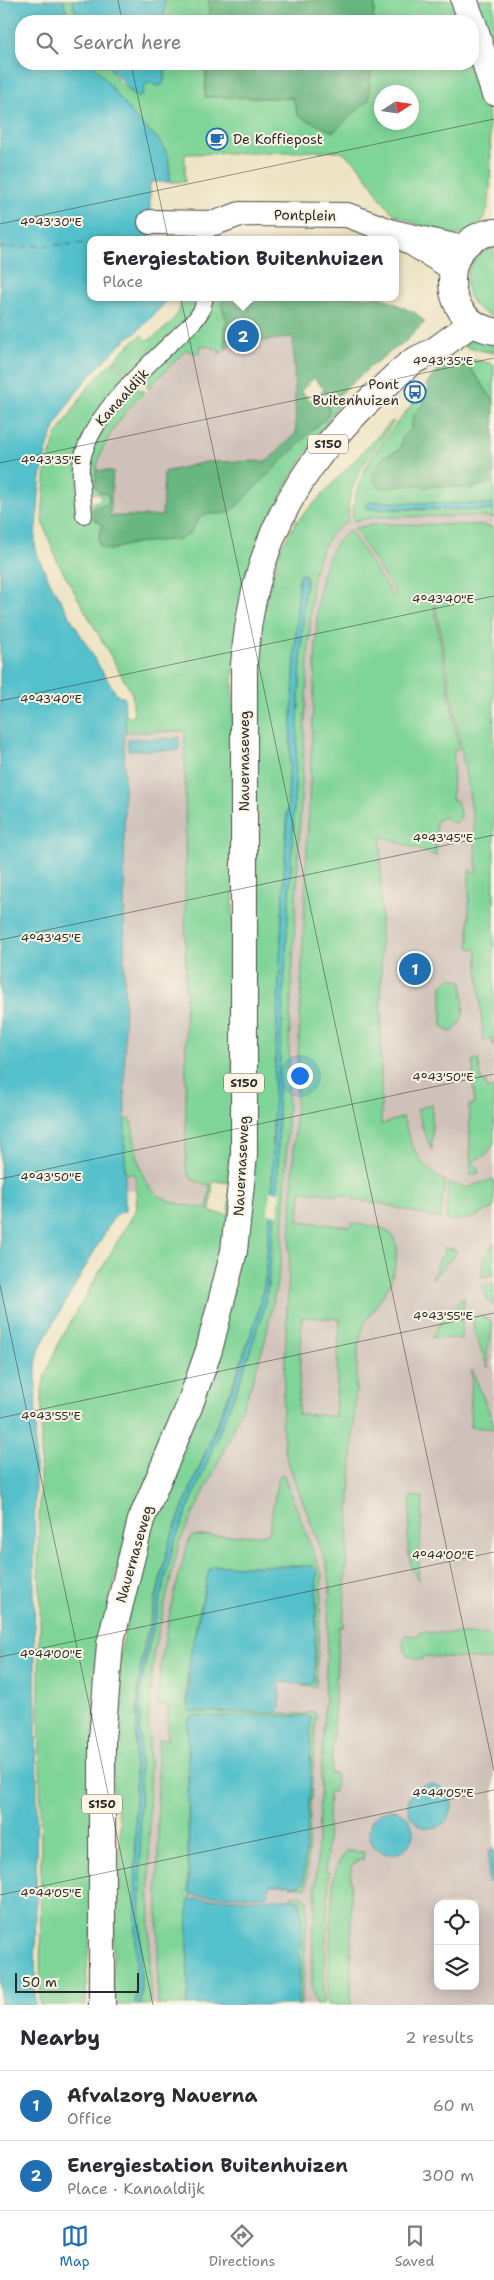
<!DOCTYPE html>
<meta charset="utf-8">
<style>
:root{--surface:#fff;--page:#f7f7f7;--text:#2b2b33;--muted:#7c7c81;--line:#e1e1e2;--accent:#1f6fb2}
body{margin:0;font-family:"Shantell Sans",sans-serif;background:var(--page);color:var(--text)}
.controls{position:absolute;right:15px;bottom:15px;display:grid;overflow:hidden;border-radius:10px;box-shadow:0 2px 12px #0003}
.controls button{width:45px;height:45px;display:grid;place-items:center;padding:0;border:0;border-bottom:1px solid var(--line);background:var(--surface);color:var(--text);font:25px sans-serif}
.compass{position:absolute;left:374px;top:85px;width:45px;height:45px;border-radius:50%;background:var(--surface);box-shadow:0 2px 12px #0003;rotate:78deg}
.scale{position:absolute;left:15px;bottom:12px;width:124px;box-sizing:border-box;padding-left:5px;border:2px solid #2b2b2b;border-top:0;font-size:14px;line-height:18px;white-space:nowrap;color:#2b2b2b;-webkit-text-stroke:4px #fcf5e5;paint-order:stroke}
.you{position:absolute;left:299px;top:1075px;width:18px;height:18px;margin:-12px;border:4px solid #fff;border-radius:50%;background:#1a73e8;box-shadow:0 0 0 8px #1a73e833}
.badge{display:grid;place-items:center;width:32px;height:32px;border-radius:50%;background:var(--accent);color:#fff;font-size:16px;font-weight:700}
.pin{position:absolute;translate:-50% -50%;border:2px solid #fff;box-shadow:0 1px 5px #0006}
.popup{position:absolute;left:87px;top:236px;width:312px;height:65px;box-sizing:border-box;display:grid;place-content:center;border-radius:10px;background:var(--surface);filter:drop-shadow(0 1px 4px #0005);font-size:16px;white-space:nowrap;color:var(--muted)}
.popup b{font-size:19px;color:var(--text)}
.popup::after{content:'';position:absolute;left:50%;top:100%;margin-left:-10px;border:10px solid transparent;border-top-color:var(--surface)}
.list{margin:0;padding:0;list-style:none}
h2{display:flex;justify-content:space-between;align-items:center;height:65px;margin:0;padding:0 20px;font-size:21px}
h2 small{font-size:16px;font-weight:400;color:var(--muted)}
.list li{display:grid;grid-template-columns:32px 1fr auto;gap:15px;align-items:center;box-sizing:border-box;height:70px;padding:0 20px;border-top:1px solid var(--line)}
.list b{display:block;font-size:19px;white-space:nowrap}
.list p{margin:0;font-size:16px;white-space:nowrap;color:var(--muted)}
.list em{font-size:16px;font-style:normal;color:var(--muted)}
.icon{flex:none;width:28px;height:28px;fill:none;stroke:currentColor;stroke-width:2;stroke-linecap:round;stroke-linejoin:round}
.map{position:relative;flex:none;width:494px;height:2005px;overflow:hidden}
.search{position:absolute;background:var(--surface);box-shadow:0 2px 12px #0003;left:15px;right:15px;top:15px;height:55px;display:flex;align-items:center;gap:12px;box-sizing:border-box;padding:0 18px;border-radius:20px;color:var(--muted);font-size:19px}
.sheet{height:205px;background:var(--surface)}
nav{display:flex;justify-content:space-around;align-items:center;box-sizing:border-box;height:70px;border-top:1px solid var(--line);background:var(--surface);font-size:14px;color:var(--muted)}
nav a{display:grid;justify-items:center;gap:2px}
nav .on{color:var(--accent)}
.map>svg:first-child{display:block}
.industrial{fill:#cfc1ba;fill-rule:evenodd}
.green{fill:#7fd497;stroke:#558061;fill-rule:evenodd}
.forest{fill:#67b680;stroke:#497056}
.water{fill:#53c0cb;stroke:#3f767b}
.pier{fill:#eee4c5}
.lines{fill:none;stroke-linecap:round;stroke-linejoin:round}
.ferry{stroke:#37585b;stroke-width:1;stroke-dasharray:6 5;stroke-linecap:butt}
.street-casing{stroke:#484742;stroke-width:18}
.secondary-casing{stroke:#484742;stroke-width:26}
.primary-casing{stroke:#484742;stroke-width:28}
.street{stroke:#fff;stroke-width:16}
.secondary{stroke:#fff;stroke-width:24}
.primary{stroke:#fff;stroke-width:26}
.ticks{fill:none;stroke:#2b2b2b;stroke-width:1;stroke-opacity:0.45}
.labels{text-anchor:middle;stroke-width:4;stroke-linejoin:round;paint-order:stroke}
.shield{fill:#fcf5e5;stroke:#6a6863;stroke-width:1}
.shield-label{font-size:12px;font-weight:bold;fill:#2b2b2b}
.poi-label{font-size:14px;fill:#2b2b2b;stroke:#fcf5e5;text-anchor:start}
.street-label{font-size:14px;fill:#2b2b2b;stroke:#fcf5e5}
.ticks-label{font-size:12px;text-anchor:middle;fill:#2b2b2b;stroke:#fcf5e5;stroke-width:4;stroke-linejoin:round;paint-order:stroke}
</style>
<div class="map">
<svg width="494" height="2005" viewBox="0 0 494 2005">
<rect width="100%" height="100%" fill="#fcf5e5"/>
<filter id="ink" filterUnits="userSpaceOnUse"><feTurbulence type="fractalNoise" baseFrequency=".02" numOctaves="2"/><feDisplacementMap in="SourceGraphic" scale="10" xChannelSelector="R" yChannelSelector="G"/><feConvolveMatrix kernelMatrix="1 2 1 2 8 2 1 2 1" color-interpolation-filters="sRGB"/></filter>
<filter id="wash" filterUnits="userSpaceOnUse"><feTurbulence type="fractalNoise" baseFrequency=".0096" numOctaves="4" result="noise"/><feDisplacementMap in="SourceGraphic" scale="20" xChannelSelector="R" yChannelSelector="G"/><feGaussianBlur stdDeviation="1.12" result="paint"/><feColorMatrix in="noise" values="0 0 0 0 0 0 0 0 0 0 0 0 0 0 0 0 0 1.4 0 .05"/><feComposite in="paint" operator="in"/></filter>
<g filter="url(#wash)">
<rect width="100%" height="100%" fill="#eee4c5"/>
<!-- industrial -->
<g class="industrial">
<path d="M243,317L250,319L252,322L248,342L293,337L296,433L267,461L206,462L163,516H110L113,471L96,470L103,448L115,425L186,350L202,345L220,350V353L232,345L235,321Z"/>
<path d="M494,504V2005H136L138,1686L272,1189L274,1081L300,575L340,512L349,508ZM438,1904H475V1986H438Z"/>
<path d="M125,730L185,731L186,1166L199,1184L210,1185L208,1208L173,1204L167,1201L150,1188L144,1191L125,1190Z"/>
</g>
<!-- green -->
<g class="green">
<path d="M63,0H72L78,21H69Z"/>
<path d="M165,0H209L208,21H164Z"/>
<path d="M375,0H454L461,21H373Z"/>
<path d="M476,0H494V48Z"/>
<path d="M93,64H107L119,81L137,98L141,95L146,84L165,78V64H206L205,97L369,100L371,64H473C477,75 484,88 486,100C491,128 492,171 489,199C484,249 441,237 410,221C403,218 394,215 390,210C374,194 361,157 337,151L185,154V182H171L168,155L158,139L137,120ZM382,92H412V122H382Z"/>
<path d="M494,247V317C456,305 458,259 494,247Z"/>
<path d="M181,297H202L190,319L132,377L117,360L115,361L130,378C80,430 74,447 80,519L88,518V505L102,499L100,495L91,492L86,487C85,442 102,421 132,390L138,389L145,392C119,418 96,446 95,485L99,492L107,494L109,500L106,505L93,508V518L102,525C101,534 94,540 102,548L110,550L135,543L180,539L189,534L201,516C211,511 221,516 231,512L291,452L315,425L325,420L329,410L328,403L318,395L323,390L331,394L339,403L291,477L264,529L252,562L241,606L233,680V1154L232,1183L213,1181L210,1212L229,1215C222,1263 213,1312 196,1358C170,1432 134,1502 115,1579C88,1689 94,1800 93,1912C92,1930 88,1949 87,1968C86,1980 86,1993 86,2005H40C41,1903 41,1800 39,1698C38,1653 43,1606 38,1562L42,1390L45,1376L60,1340L137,1208L135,1174L125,1173L124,1120L131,1119C142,1179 138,1202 208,1208L210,1185C198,1183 188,1181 186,1166L185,731L126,732L125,730V714L130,718L134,715L132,694L57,561L42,520L46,467L56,436L90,384L129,345L142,335L147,340C164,332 181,317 181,297Z"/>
<path d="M209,297H225L221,305L227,321L224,340L226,349L219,354V350L202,345L199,354L186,350L148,389L145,376Z"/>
<path d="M475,337L494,340V353L469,348L462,344Z"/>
<path d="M465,358L494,364V401L464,359Z"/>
<path d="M420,394L424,397V403L421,409L415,413L411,429L402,438L400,449L381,460L380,465L385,488C421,478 458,496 494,482V504L371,502L366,506L371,509L494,510V518L476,516L374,517L353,521C350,470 392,431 420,394Z"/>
<path d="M392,421L394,422C371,453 346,481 348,522C326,531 316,560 312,582L290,1020L285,1203L281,1263L265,1341L248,1394L222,1455L179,1543L154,1650L149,1718L150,2005H141L140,1721L141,1686L147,1654L174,1543L240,1381L263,1312L268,1286L278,1182V1091L292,848L304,597L307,580L305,575H299L274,1081L272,1189L265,1281L257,1317L235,1378L170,1540L144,1645L138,1686L135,1760L136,2005H113V1944L120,1891V1823L113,1791V1753L120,1654L142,1553L222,1342L260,619L281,547L296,522Z"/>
<path d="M379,524L482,525L494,528V1047L491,1038L483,1041L477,950L469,948V870L477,873L474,824L468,787L434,596H432L459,749L454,750L452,799L457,801L461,817L455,824L444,817L436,821V856L381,836V1125L403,1117C410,1144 419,1168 445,1181L440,1219L383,1204L354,1200V1197L302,1191L298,1221L351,1227L352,1223L382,1228L392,1235L397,1246L396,1262L390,1284L363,1326L358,1349L343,1627H339L331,1773L336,1774L335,1792H329L326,1872H329L323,2005H316L312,1985V1966L330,1585L327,1565L286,1457L282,1427L318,596C323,571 328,546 350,530L393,597L396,595L354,528ZM302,1317L340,1319L335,1416L298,1414Z"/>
<path d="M451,978L462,981C463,997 469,1026 449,1032L442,1026V985Z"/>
<path d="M478,1059L482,1082L485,1081L487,1089L494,1087V1145L485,1155L473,1161L479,1173L471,1175L469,1105L474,1104L473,1060Z"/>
<path d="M432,1104V1150L424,1132L417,1109Z"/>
<path d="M494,1179V1207L471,1219L446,1220L448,1183L470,1188L471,1186Z"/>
<path d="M494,1242V1274L482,1277L483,1259Z"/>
<path d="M447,1247V1249H453L457,1252L432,1279L439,1260L444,1254V1248Z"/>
<path d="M494,1283V1307L487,1298L483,1287Z"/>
<path d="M464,1296L461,1339L432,1337L443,1319Z"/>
<path d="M477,1315H480L493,1323L489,1347L487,1349L488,1368L474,1332L473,1319Z"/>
<path d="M472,1370L494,1424V1429L470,1427Z"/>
<path d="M283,1474L322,1575L316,1687L302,1686V1684L308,1685L315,1668L317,1570L312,1566H213L209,1570C204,1593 176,1697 191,1712L304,1714L312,1711L316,1713L306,1888L290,1886H299L308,1716L190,1717L188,1720V1887L192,1895L188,1911V2005H158V1740H168V1706L158,1705C160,1649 173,1594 189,1540L193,1536L263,1535L269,1532L278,1477Z"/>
<path d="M411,1496L423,1497L418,1580C402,1556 410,1524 411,1496Z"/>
<path d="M419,1632L494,1635V1660L423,1656L422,1660C408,1659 399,1651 405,1635L419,1636Z"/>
<path d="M346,1851L364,1852L363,1860L362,1858L351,1866V2005H327L333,1882L337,1866Z"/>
<path d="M291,1895L303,1896L308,1902L301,2005H298L301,1904L297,1899H291Z"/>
</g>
<!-- forest -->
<g class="forest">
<path d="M209,0H375L373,21H208Z"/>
<path d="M207,64H371L369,100L333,132L298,116L293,98L205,97Z"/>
<path d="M225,297H381L417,314L425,322L407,340L372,365L338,396L334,392L331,394L323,390L324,389L314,378L301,391L311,401L318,395C327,400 330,405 328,415L231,512C221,516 211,511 201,516L189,534L180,539L135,543L110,550L102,548C94,540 101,534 102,525L93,518V507L106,505L109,500L107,494L99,492L96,488V470L113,471L110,516H162L164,472L206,462L267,461L296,433L293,337L248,343L252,322L250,319L243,317L235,321L236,325L232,345L226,349L224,328L227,321L221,304Z"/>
<path d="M449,355L456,364L464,359L494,401V482L470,489L446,485L428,487L414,485L380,488L373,480L374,473L383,457L400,449L403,436L411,429L413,416L424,403V398L420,394L422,391L425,393L429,388L426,385Z"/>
</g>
<!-- water -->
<g class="water">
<path d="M0,0H63L69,21H21V64H93L137,120L158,139L168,155L171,182H150V240H90V297H167L165,303L135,334L128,337C69,396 43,422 38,509C37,522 33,537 36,550C41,567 52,585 61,601C79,632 96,662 115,692L120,697H124L126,732H124L125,1211L119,1213L112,1220L40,1347L36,1365L34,1593L37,1788L35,2005H0Z"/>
<path d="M72,0H165L164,21H78Z"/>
<path d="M107,64H165V78L162,85L156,86L151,82L146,84L141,95L137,98Z"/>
<path d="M371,502L494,504V510L367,508L366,504Z"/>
<path d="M302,574L306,576L304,597L292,848L278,1091V1182L268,1286L263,1312L240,1381L174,1543L147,1654L141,1686L140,1721L141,2005H136L135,1760L140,1669L170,1540L236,1378L257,1317L265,1281L272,1189L274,1081L299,575Z"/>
<path d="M177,737H179V750H128V739H176Z"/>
<path d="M213,1566H312L317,1570L314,1682L308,1685L280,1682V1708L278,1713L191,1712L188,1709L189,1662L207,1579L209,1570Z"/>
<path d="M193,1716H308L311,1718L310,1790L303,1883L301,1885H270L268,1894L266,1896H196L189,1892L188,1720Z"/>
<circle cx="430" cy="1806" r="22"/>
<circle cx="391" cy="1832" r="22"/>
<path d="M489,1850H494V1882H488Z"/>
<path d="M194,1899H291L300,1901L302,1918L298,2005H188V1905L189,1900Z"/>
</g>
<!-- pier -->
<path class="pier" d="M270,1191L280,1192L278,1215L268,1214Z"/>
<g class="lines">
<!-- ferry -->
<g class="ferry">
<path d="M137,240H140L145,232"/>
<path d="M0,248L90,243"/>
</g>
</g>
</g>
<g filter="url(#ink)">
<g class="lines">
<!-- street casing -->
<g class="street-casing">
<g id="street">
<path d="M206,223V240"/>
<path d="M84,515C83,499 80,482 81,466C87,413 158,357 195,320L202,310L205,297"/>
</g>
</g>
<!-- secondary casing -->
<g class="secondary-casing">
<g id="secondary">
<path d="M150,222L215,223L240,214L347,215L393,232L463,248"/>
<path d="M403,238L453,269"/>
</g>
</g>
<!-- primary casing -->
<g class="primary-casing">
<g id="primary">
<path d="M464,0L472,21"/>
<path d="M473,23L494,92"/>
<path d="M494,232C438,238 438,322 494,331"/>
<path d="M102,2005V1739L110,1644L141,1520L189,1407L209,1350L234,1251L244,1155V665C252,552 292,471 375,395C387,385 399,371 412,362C418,358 426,355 432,352C446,343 459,332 473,323"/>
</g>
</g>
<!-- street -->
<use href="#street" class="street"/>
<!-- secondary -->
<use href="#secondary" class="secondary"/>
<!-- primary -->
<use href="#primary" class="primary"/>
</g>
</g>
<!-- ticks -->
<path class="ticks" d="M118,0L122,21M131,64L494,1771M0,224L494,119M0,463L494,358M0,701L494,596M0,940L494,835M0,1179L494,1074M0,1285L153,2005M0,1418L494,1313M0,1657L494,1552M0,1895L494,1790"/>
<!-- icons -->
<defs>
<g id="cafe-ring" transform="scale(1.125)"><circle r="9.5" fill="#fcf5e5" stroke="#1f6fb2" stroke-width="1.5"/><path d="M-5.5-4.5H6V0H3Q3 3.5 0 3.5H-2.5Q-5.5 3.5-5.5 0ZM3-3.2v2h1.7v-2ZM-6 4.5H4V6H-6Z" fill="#1f6fb2"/></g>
<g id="bus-ring" transform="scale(1.125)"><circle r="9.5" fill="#fcf5e5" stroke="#1f6fb2" stroke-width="1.5"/><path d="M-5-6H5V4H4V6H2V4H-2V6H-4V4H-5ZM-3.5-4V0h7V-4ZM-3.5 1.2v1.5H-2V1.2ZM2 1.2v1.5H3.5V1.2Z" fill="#1f6fb2"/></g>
</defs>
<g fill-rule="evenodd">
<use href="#cafe-ring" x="217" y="139"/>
<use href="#bus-ring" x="415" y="392"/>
</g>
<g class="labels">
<!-- shield labels -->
<g class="shield">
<rect x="308" y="434.5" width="40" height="19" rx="4"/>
<rect x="224" y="1073.5" width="40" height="19" rx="4"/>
<rect x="82" y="1794.5" width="40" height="19" rx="4"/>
</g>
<g class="shield-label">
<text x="328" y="448">S150</text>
<text x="244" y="1087">S150</text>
<text x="102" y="1808">S150</text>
</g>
<!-- poi labels -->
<g class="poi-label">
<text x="233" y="144">De Koffiepost</text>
<text x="399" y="389" text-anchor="end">Pont<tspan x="399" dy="16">Buitenhuizen</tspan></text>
</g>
<!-- street labels -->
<g class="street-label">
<text transform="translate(305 215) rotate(1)" y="5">Pontplein</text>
<text transform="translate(122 397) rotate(-48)" y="5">Kanaaldijk</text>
<text transform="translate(244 761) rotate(-90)" y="5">Nauernaseweg</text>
<text transform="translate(241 1166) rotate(-87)" y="5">Nauernaseweg</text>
<text transform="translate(134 1554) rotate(-74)" y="5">Nauernaseweg</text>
</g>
</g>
<g class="ticks-label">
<text x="51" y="226">4°43'30"E</text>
<text x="443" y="365">4°43'35"E</text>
<text x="51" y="464">4°43'35"E</text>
<text x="443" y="603">4°43'40"E</text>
<text x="51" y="703">4°43'40"E</text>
<text x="443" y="842">4°43'45"E</text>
<text x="51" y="942">4°43'45"E</text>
<text x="443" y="1081">4°43'50"E</text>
<text x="51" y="1181">4°43'50"E</text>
<text x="443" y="1320">4°43'55"E</text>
<text x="51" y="1420">4°43'55"E</text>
<text x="443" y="1559">4°44'00"E</text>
<text x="51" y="1658">4°44'00"E</text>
<text x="443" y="1797">4°44'05"E</text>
<text x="51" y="1897">4°44'05"E</text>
</g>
</svg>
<div class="controls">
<button><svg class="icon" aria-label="locate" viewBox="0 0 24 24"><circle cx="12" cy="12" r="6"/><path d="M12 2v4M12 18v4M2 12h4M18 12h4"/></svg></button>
<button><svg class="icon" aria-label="layers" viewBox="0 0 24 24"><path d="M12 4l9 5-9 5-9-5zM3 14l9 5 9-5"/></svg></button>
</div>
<svg class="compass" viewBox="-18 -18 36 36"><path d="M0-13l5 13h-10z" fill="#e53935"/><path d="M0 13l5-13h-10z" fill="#7c7c81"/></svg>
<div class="scale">50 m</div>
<div class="you"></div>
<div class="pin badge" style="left:415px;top:969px">1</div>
<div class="pin badge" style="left:243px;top:336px">2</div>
<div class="popup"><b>Energiestation Buitenhuizen</b>Place</div>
<div class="search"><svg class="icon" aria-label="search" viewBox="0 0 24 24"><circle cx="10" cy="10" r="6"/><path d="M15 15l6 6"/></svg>Search here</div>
</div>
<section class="sheet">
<h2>Nearby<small>2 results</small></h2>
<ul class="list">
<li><span class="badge">1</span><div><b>Afvalzorg Nauerna</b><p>Office</p></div><em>60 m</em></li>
<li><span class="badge">2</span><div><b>Energiestation Buitenhuizen</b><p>Place · Kanaaldijk</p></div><em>300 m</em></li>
</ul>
</section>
<nav>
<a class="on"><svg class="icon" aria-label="map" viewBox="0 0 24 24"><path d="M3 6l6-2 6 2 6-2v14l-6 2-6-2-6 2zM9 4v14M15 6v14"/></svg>Map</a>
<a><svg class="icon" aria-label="directions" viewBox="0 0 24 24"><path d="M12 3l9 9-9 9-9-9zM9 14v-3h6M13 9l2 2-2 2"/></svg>Directions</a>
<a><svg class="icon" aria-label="saved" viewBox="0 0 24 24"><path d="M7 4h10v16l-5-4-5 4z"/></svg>Saved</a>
</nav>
